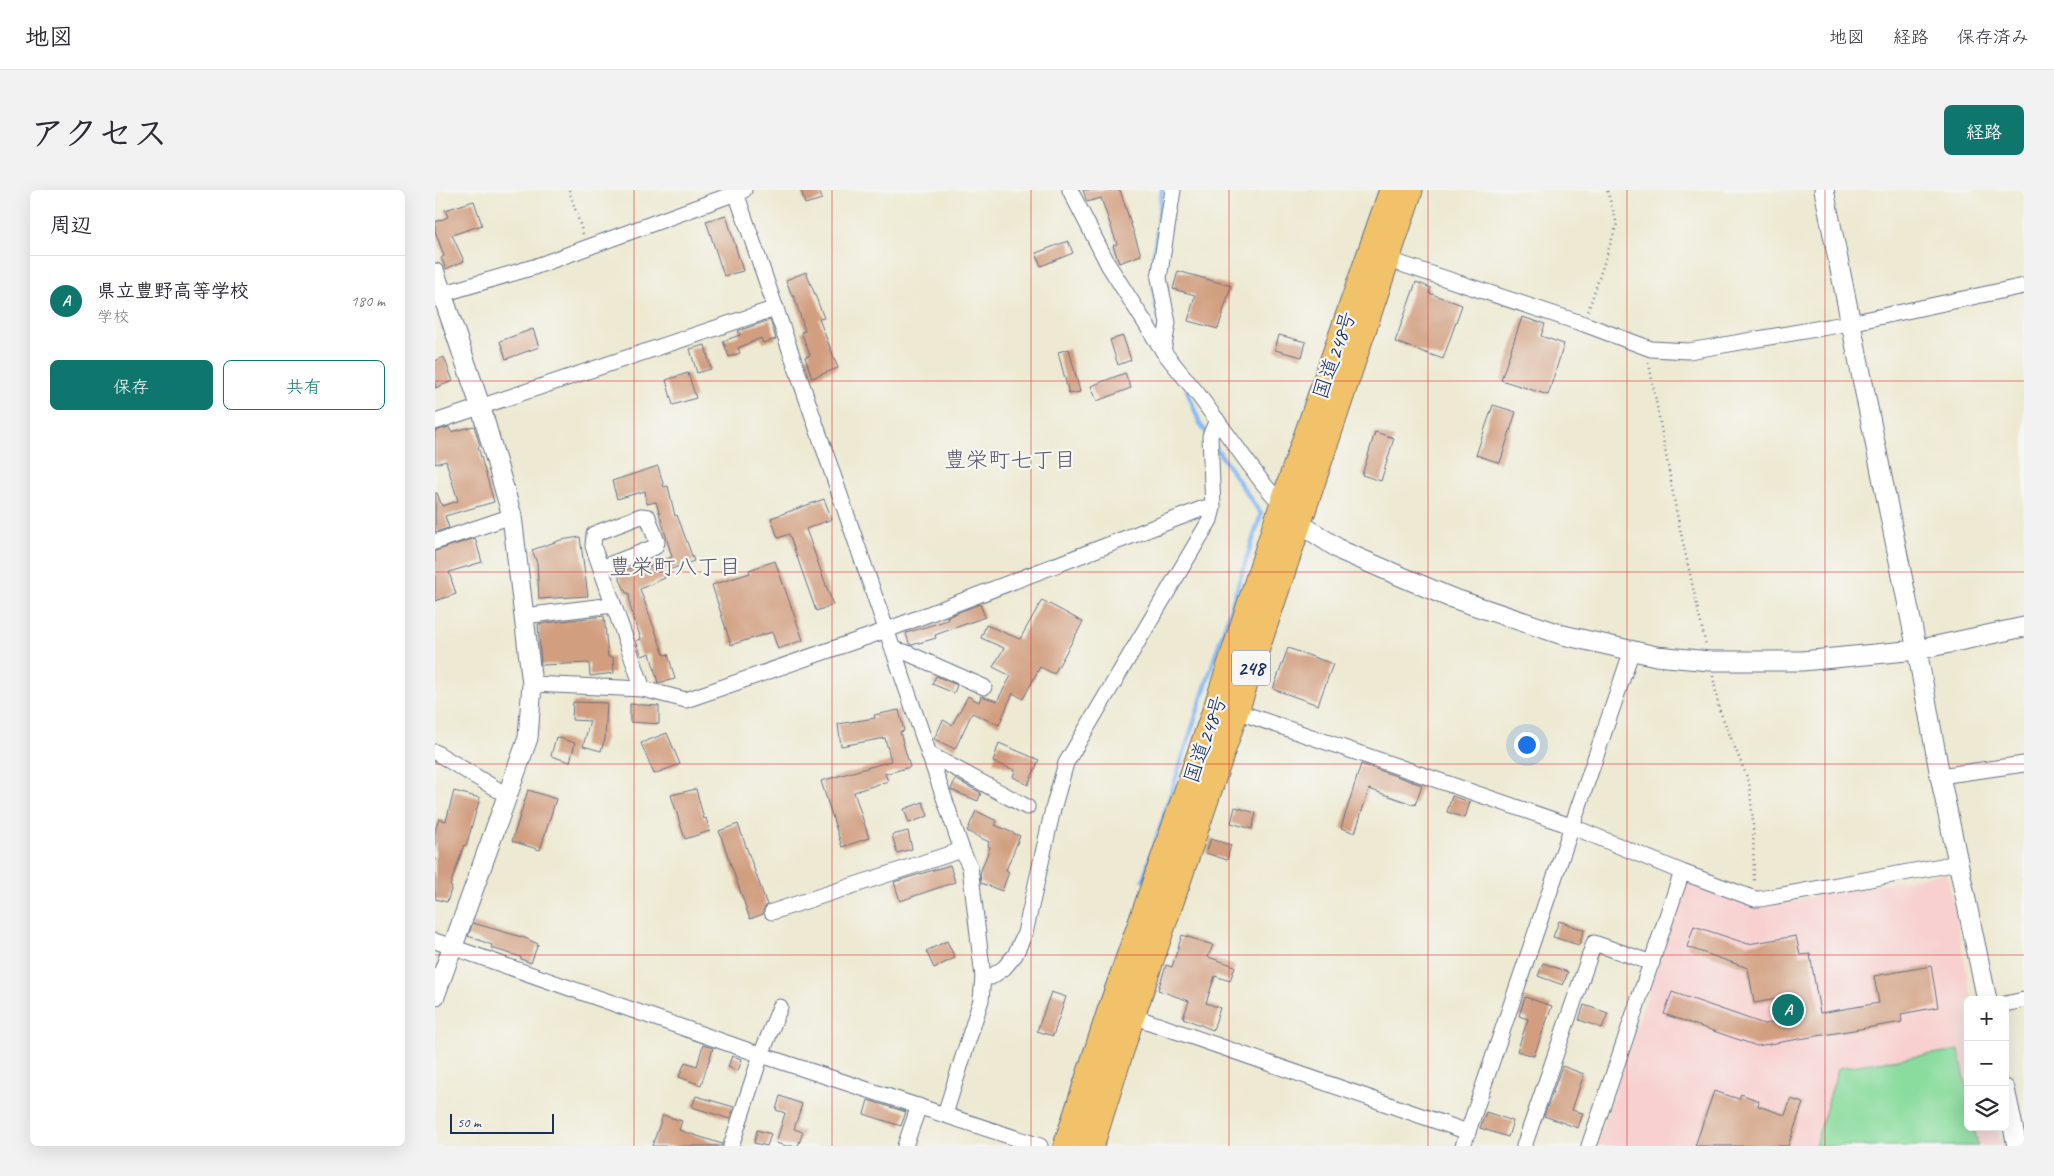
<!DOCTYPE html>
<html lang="ja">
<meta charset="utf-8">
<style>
:root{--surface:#fff;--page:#f2f2f3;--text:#2b2b33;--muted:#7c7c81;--line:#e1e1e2;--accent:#0f766e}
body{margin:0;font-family:Caveat,"Klee One",sans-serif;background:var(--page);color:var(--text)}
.controls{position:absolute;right:15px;bottom:15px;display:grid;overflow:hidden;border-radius:8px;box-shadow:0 5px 20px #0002}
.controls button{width:45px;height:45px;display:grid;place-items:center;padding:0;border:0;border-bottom:1px solid var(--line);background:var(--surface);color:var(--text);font:25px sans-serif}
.scale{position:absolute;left:15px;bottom:12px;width:104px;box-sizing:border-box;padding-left:5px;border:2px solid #1b2f5e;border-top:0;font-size:14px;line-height:18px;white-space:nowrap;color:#1b2f5e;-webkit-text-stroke:4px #f6f6f2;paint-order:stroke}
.you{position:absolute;left:1091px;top:554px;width:18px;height:18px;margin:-12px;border:4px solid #fff;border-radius:50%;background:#1a73e8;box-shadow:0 0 0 8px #1a73e833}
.badge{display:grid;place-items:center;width:32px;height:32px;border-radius:50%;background:var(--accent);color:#fff;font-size:16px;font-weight:700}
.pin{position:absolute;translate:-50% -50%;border:2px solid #fff;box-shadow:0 1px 5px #0006}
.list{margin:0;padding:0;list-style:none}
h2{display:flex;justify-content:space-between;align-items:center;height:65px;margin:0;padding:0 20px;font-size:21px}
h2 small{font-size:16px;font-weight:400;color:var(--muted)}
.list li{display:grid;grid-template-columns:32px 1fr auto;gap:15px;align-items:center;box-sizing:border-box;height:90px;padding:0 20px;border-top:1px solid var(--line)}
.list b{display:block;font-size:19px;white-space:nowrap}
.list p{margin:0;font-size:16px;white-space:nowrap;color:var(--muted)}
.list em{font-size:16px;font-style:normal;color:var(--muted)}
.actions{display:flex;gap:10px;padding:15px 20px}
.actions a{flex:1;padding:11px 0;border:1px solid var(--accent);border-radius:8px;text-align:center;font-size:18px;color:var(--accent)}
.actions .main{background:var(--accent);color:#fff}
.icon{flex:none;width:28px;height:28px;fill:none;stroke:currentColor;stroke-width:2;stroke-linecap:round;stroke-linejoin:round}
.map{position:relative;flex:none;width:1589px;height:956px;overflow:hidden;border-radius:8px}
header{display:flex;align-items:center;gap:30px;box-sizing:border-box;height:70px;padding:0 25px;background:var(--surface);border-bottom:1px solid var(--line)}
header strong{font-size:24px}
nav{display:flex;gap:28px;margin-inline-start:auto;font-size:18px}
.intro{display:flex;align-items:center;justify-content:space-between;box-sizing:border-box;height:120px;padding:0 30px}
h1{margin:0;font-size:35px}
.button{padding:12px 22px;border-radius:8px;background:var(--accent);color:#fff;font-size:18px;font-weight:700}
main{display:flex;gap:30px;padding:0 30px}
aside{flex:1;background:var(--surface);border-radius:8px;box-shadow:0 5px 20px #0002}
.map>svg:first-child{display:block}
.built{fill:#f7d0cf}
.green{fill:#8adc9e;stroke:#52867e}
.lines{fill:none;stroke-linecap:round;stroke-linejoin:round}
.stream{stroke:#86b9f3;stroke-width:4.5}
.building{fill:#d19e7f}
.minor-casing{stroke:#647087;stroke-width:17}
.tertiary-casing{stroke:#647087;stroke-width:21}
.trunk-casing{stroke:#647087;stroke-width:27}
.path{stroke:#647087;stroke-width:2.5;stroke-dasharray:1 4;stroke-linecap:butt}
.minor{stroke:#fff;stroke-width:15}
.tertiary{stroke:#fff;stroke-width:19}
.trunk{stroke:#f2c26a;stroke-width:25}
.grid{fill:none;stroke:#d62828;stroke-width:1;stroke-opacity:0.55}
.labels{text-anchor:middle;stroke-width:4.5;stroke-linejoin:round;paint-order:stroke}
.shield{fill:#f6f6f2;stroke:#5d6b8a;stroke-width:1}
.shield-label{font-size:20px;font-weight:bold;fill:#1b2f5e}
.street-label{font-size:21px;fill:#1b2f5e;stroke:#f6f6f2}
.neighbourhood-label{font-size:22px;fill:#5b566a;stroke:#f6f6f2}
</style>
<header>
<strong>地図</strong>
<nav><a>地図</a><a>経路</a><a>保存済み</a></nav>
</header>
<div class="intro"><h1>アクセス</h1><a class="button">経路</a></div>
<main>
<aside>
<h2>周辺<small></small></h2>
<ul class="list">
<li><span class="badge">A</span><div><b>県立豊野高等学校</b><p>学校</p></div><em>180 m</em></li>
</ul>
<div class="actions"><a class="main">保存</a><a>共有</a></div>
</aside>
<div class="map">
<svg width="1589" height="956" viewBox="0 0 1589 956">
<rect width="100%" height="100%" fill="#f6f6f2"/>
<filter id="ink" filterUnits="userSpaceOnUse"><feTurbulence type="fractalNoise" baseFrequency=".02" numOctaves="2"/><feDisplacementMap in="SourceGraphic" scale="10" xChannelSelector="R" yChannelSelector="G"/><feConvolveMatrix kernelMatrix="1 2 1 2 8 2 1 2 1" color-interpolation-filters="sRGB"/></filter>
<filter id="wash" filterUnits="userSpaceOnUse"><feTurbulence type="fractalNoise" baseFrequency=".0096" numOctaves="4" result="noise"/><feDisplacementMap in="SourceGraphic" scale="20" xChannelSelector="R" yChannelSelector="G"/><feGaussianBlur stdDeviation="1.12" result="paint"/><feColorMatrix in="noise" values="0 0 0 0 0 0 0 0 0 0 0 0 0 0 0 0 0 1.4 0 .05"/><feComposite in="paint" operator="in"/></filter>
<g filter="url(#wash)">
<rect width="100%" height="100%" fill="#ede9d2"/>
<!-- built -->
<path class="built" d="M1512,683L1537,810H1533V937H1562L1566,956H1161L1250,695L1257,694L1323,716Z"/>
<!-- green -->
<path class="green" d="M1524,860L1533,904V937H1539L1543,956H1380L1403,878Z"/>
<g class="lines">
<!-- stream -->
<g class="stream">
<path d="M718,88L717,80L727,0"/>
<path d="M719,98L721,119L726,132"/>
<path d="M752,200L765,234L773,245"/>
<path d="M708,690L826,324L781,258"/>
</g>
</g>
<g id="blocks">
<!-- building -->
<g class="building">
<path d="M366,0H384L387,9L370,14Z"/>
<path d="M648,0H685L706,65L684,73L678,55L682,54L666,8L652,12Z"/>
<path d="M39,11L47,35L17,45L29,71L11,79L6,68L9,66L0,41V32L13,27L10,20Z"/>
<path d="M291,25L308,81L289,86L271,31Z"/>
<path d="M633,51L638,63L606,76L601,63Z"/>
<path d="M743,81L796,96L783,139L753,131L760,105L738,99Z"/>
<path d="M371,82L389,128L384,129L403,178L377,188L370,167L375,165L366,142L370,141L359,106H357L351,90Z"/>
<path d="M981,92L996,98L994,103L1027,115L1008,169L960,152Z"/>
<path d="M1087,127L1110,134L1106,146L1129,154L1113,205L1066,190Z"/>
<path d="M335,130L341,149L328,153L326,148L303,158L305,163L294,167L288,151L305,145L303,141Z"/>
<path d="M98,139L104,157L71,169L65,151Z"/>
<path d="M844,145L871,152L867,167L840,160Z"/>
<path d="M688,146L696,170L683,175L675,150Z"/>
<path d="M270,155L276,179L262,183L255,159Z"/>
<path d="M634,159L645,202L634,204L623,162Z"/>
<path d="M9,167L18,191L0,198V171Z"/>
<path d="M253,183L261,208L238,215L231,190Z"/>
<path d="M690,183L696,198L662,211L656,196Z"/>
<path d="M1058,215L1081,222L1065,273L1041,265Z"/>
<path d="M39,236L45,256L43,257L59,312L10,326L14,338L0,342V303H2L7,316L23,311L11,271L0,274V241L14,237L16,242Z"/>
<path d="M940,242L959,248L946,291L927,285Z"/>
<path d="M223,276L229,297L233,296L240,326L242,325L259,371L228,382L230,388L205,399L229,465L233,464L240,489L223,493L215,463L207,466L201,451L206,449L195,416L194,403H191L182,383L199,377L201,382L237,367L221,312L212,314L210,301L182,309L177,291Z"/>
<path d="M389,309L397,329L371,339L398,415L381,421L354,344L343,348L336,328Z"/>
<path d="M145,347L153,406L104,409L102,373L97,360L126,350Z"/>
<path d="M40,348L47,372L14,382L21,404L0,411V361Z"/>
<path d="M340,371L368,450L343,459L337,442L296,455L277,395L315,383L314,380Z"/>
<path d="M607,410L648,432L619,484L605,477L588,509L578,503L564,535L537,523L520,559L499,549L508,530L517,535L533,506L544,512L546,506L562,511L576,486L558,477L569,458L546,448L551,435L585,449Z"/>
<path d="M545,414L550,427L500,445L501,448L477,455L474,453L471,443L513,430L512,427Z"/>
<path d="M169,426L173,467H178L179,483L155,486L154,473L106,475L103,434Z"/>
<path d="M853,458L898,474L883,515L838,499Z"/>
<path d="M501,486L522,495L519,503L497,494Z"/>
<path d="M138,512L172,513L170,549L166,561L148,556L155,531L137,530Z"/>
<path d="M195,514L224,516V534L195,532Z"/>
<path d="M464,520L469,541L465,542L475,577L450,584L453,591L419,602L434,648L407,657L386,591L456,571L450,548L406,556L403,534L440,528L439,525Z"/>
<path d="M232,543L245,574L219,584L206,553Z"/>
<path d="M121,547L140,553L135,572L116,566Z"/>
<path d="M564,553L604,570L593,595L578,587L580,580L558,572Z"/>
<path d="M926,574L987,595L980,615L934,599L920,643L906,638Z"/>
<path d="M520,589L546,603L543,611L516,600Z"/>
<path d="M261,599L269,629L271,628L275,641L250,649L236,605Z"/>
<path d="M93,600L121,609L105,660L77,651Z"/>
<path d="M19,601L45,608L31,656L29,655L15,696L17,697L12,712L0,709V640L4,629L11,631Z"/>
<path d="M1017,606L1035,612L1030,628L1012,622Z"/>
<path d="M488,612L493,626L474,633L469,619Z"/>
<path d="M800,617L821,623L817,639L796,633Z"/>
<path d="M541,621L562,631L560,635L585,646L571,680L574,682L567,701L546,693L545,683L555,657L553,656L554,652L532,641Z"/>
<path d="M303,634L332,715L328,720V724L315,729L284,641Z"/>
<path d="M473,641L477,659L462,663L457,645Z"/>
<path d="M776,649L796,655L792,670L771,663Z"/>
<path d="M515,675L520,692L465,711L459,692Z"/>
<path d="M1124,731L1149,740L1144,755L1118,747Z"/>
<path d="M38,733L90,748L103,754L96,773L86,769V767L56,758L57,755L33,746Z"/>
<path d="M1259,736L1313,754L1361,746L1365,765L1375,764L1385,823L1444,813L1439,786L1496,776L1503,817L1466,824L1467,832L1322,856L1229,824L1237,802L1329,834L1364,828L1360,806L1319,813L1313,778L1252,757Z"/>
<path d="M747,745L778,755L773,767L800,776L795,791L780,786L771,813L785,818L778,840L748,828L754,811L723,800L731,775L737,777Z"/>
<path d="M512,751L520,768L499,778L491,761Z"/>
<path d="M1108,773L1133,782L1128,795L1103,786Z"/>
<path d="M616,802L631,807L618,846L602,841Z"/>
<path d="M1090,807L1117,816L1099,866L1082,861L1093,829L1084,826Z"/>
<path d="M1149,815L1173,823L1167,838L1144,830Z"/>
<path d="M268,855L278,858L266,895L244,887L250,872L262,876Z"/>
<path d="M297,866L307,869L303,881L293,877Z"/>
<path d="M1127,876L1149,884L1137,920L1148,923L1143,938L1109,926Z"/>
<path d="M1279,901L1304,909L1306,904L1324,911L1323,916L1350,925L1356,909L1368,913L1353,956H1260Z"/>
<path d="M261,906L299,917L295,929L257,917Z"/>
<path d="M345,906L367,914L359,939L368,942L363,956H351L341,953L350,923L341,920Z"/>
<path d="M433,910L471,922L466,936L429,924Z"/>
<path d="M1051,922L1078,931L1073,947L1045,938Z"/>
<path d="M228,925L247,931L244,940L287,954V956H217Z"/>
<path d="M322,940L336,944L332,956L319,953Z"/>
</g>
</g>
</g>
<g filter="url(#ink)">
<use href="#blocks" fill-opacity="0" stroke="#647087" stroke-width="1"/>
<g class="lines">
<!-- minor casing -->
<g class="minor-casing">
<g id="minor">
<path d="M300,0L527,660L535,677L548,787L546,810L510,924"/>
<path d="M635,0L674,76L728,161L762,203L827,292L851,320"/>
<path d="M951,69L1149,134L1216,159L1254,161L1415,133L1589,96"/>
<path d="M0,106L99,77L309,0"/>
<path d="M728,161L733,133L724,88L738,0"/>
<path d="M0,232L341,118"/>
<path d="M0,352L77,326"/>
<path d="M166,378L220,357L222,352L213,327L206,326L159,344L158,356L208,499"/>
<path d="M89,426L178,415"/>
<path d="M460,460L470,462L549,497"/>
<path d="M97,494L208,499L251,510L452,440L769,318H778"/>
<path d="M801,521L1136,636L1247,682L1320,709H1325L1523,673"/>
<path d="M0,562L73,606"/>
<path d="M494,564L592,617"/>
<path d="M1505,586L1589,574"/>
<path d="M337,722L527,660"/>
<path d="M0,751L326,865L605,956"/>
<path d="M548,787H556L569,778L580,765L590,743L618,619L631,573L775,330L778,318L775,246L782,230"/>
<path d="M1570,814L1589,810"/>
<path d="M697,826L1033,942"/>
<path d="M296,956L326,865L345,817"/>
<path d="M470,956L484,916"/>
<path d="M1028,956L1197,460"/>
<path d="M1089,956L1159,753L1217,773"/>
<path d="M1154,956L1247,682"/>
</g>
</g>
<!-- tertiary casing -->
<g class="tertiary-casing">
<g id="tertiary">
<path d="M1389,0L1482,460L1505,586L1552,810"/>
<path d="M0,83L46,218L77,326L97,494L93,548L0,806"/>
<path d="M864,333L907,361L1014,407L1128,445L1221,466L1275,471H1367L1482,460L1589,437"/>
<path d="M1570,899L1582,956"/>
</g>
</g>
<!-- trunk casing -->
<g class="trunk-casing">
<g id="trunk">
<path d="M631,956L674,824L781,518L847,316L957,0"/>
<path d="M656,956L697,826L801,521L975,0"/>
</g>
</g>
<!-- path -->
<g class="path">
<path d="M134,0L148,44"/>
<path d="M1153,121L1182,34L1172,0"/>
<path d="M1214,173L1243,330L1271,456"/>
<path d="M1278,486L1284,519L1314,592L1318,631L1319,694"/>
</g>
<!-- minor -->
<use href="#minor" class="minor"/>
<!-- tertiary -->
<use href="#tertiary" class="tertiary"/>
<!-- trunk -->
<use href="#trunk" class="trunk"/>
</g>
</g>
<!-- grid -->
<path class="grid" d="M199,0V956M397,0V956M596,0V956M794,0V956M993,0V956M1192,0V956M1390,0V956M0,191H1589M0,382H1589M0,574H1589M0,765H1589"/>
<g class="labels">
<!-- shield labels -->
<rect class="shield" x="797" y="460.5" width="38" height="35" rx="4"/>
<g class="shield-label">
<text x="816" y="485">248</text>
</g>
<!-- street labels -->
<g class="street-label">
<text transform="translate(899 165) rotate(-71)" y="7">国道248号</text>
<text transform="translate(770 549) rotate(-71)" y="7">国道248号</text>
</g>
<!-- neighbourhood labels -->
<g class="neighbourhood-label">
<text x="575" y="277">豊栄町七丁目</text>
<text x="240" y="384">豊栄町八丁目</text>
</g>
</g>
</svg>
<div class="controls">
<button>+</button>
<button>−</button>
<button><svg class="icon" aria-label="layers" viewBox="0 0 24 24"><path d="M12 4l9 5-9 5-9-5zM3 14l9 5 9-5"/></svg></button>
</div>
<div class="scale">50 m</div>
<div class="you"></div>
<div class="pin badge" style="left:1353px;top:820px">A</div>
</div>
</main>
